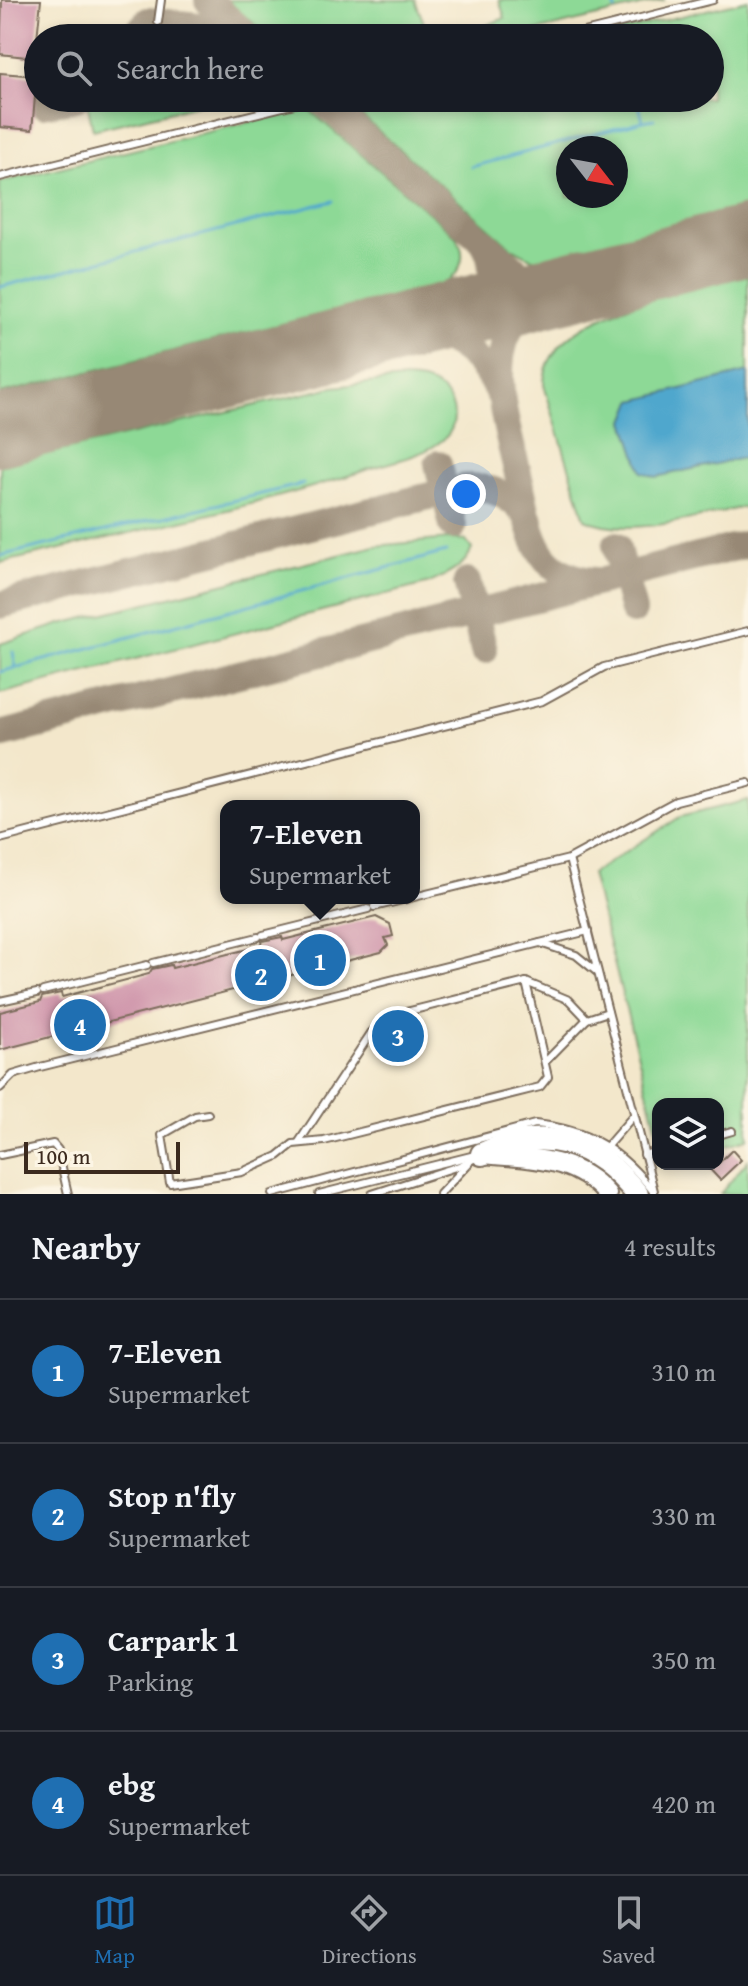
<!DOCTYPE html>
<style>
:root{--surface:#171b24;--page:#242831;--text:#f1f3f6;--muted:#9ea1a6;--line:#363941;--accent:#1f6fb2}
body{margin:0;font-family:"Gentium Book Plus",serif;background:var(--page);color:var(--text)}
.controls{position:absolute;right:24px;bottom:24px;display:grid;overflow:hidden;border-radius:16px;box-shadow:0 4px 12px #0003}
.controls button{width:72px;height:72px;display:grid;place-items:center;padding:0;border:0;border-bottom:2px solid var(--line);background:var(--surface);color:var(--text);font:40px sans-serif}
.compass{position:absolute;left:556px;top:136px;width:72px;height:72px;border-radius:50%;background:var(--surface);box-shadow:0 4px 12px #0003;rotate:121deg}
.scale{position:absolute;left:24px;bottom:20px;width:156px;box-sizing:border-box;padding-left:8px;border:4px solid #3b2a1e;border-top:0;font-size:22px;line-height:28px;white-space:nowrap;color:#3b2a1e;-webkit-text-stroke:6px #fcf5e5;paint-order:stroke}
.you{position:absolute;left:466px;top:494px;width:28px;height:28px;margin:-20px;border:6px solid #fff;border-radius:50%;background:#1a73e8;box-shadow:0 0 0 12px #1a73e833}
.badge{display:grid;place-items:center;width:52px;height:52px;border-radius:50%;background:var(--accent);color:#fff;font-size:26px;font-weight:700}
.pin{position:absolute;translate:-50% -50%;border:4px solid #fff;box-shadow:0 2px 8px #0006}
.popup{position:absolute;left:220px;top:800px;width:200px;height:104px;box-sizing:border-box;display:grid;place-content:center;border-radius:16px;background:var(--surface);filter:drop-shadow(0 2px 6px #0005);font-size:26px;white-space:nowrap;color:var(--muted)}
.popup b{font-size:30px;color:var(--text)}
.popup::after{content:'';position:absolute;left:50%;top:100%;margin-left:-16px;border:16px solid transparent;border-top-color:var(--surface)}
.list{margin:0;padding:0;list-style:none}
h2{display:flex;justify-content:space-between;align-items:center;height:104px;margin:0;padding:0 32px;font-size:34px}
h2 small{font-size:26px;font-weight:400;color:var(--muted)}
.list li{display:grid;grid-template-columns:52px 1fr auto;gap:24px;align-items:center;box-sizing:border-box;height:144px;padding:0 32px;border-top:2px solid var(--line)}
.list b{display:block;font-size:30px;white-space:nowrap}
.list p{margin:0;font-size:26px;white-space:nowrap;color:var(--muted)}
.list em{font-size:26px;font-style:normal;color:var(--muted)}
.icon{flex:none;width:44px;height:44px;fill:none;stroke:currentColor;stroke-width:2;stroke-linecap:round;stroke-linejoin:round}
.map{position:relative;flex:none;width:748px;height:1194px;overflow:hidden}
.search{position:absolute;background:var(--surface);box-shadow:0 4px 12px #0003;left:24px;right:24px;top:24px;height:88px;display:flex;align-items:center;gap:20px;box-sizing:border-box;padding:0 28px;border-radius:44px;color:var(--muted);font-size:30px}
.sheet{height:680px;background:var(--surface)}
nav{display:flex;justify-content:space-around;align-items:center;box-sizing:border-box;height:112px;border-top:2px solid var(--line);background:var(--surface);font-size:22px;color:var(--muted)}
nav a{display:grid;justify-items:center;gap:4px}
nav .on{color:var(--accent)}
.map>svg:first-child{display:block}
.green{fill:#8dd996;stroke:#64825a;stroke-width:2;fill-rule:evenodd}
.water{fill:#50a7cd;stroke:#466876;stroke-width:2}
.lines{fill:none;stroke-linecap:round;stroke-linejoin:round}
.stream{stroke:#50a7cd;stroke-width:3}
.taxiway{stroke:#978874;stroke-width:28}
.runway{stroke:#978874;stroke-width:70}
.building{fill:#d097ac}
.lane-casing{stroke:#7b6c5b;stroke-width:10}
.primary-casing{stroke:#7b6c5b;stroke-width:22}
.highway-casing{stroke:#7b6c5b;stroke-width:26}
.lane{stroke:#fff;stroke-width:6}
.primary{stroke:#fff;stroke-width:18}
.highway{stroke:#fff;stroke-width:22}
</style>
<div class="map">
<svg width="748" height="1194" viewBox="0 0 748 1194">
<rect width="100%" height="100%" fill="#fcf5e5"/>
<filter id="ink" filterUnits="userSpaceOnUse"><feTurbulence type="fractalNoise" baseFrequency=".0125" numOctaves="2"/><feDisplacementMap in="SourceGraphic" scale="16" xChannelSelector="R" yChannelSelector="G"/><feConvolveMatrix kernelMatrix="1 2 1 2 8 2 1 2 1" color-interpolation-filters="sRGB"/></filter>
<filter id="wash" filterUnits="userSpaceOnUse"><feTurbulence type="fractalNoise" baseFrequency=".006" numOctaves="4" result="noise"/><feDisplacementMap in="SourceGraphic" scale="32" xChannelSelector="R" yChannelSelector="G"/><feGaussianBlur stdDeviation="1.8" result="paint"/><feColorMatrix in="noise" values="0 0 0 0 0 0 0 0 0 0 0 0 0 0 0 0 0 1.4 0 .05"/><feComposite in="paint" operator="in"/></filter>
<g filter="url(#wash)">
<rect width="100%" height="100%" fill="#f3e7cb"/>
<!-- green -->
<g class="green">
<path d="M226,0H415L429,36L271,38Z"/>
<path d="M499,0H665L507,38H454L505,18Z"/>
<path d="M748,0V206L534,260L512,248L342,99L710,98V38H591ZM568,148H616V196H568Z"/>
<path d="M86,98H226L93,130Z"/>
<path d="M307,108L456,236C467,253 463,271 446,283L0,394V182Z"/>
<path d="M748,275V506C702,516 628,539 585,519L544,385C543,311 692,289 748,275Z"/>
<path d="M401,379C417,379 434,381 445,394C457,407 457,426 445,438C426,455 396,461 372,468C252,509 124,533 0,563V465L333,387Z"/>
<path d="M449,539L465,540L472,549C464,568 448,574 430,583L0,694V644L61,624L375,546Z"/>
<path d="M748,800V1139L718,1148V1104H658V1133L591,874L680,817Z"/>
<path d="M748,1160V1194H720Z"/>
</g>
<!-- water -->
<path class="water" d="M748,372V457L656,477L642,472L625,421L633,401Z"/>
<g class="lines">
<!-- stream -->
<g class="stream">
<path d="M613,0L616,10"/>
<path d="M623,34L624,38"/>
<path d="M637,98L643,121L654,119"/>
<path d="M471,167L643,121"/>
<path d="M0,287L333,201"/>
<path d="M0,556L303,484"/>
<path d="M13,652L16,668"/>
<path d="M0,672L446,552"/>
</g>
<!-- taxiway -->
<g class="taxiway">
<path d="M208,0L243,32"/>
<path d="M133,38L148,21L240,30"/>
<path d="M319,98L530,282L543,288L558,289"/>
<path d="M43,104L76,98"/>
<path d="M578,284C471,309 499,397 518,474C525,501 528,538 547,560C560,574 577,580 596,581"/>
<path d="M468,311C493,295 499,266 483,241"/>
<path d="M403,329C447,331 479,353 498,392"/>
<path d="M438,464L453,526"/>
<path d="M616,545L633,611"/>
<path d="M467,582L484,650"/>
<path d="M0,605L465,487C493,486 515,497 530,521"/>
<path d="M0,735L748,544"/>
</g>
<!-- runway -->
<path class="runway" d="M0,431L748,240"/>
</g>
<g id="blocks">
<!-- building -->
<g class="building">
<path d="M2,0H41L35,58L0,54Z"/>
<path d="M0,73L37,76L32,130L0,127Z"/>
<path d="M376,917L390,924L393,936L385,938L388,945L381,952L0,1050V1012L40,1002L42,997L61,993L62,997L149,974L152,969L171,965L172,968L260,946L262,941L282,937L283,940Z"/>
<path d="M732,1150L741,1160L720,1180L705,1164H718Z"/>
</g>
</g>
</g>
<g filter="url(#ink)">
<use href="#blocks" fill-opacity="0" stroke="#7b6c5b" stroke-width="2"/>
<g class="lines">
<!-- lane casing -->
<g class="lane-casing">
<g id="lane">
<path d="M158,22L161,0"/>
<path d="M560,38L713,0"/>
<path d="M0,177L319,98"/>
<path d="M0,839L542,701L604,667L748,631"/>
<path d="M569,859L654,1191"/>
<path d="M414,897L569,859L676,801L748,783"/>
<path d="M374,907L411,898"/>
<path d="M263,935L368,909"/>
<path d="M540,943L576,955L597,972"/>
<path d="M153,963L258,937"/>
<path d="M43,991L147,965"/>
<path d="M0,1001L37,993"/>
<path d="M547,1060L587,1019L608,1012"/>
<path d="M0,1088L13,1075L40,1067L588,931"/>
<path d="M208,1114L195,1116L162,1135L170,1183L242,1172L278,1156L293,1144L324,1141L540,1087L548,1077L526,982"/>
<path d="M718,1135L732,1131"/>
<path d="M299,1142L371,1033L386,1017L526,982L569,1000L587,1019"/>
<path d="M608,1145L634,1115"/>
<path d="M0,1155L53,1144L58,1150L68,1194"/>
<path d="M644,1155L658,1151"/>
<path d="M272,1194L535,1124C588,1129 623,1151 655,1194"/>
<path d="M319,1194L479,1154"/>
<path d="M372,1194L462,1165L479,1156"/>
<path d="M440,1194L469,1163"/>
</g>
</g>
<!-- primary casing -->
<g class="primary-casing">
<path id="primary" d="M485,1154C531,1159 574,1156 607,1194"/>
</g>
<!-- highway casing -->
<g class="highway-casing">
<path id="highway" d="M482,1154C545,1125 594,1140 637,1194"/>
</g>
<!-- lane -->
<use href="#lane" class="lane"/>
<!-- primary -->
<use href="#primary" class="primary"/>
<!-- highway -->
<use href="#highway" class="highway"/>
</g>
</g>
</svg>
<div class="controls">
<button><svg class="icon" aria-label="layers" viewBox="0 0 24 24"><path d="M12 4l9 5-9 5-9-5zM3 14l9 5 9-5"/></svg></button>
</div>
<svg class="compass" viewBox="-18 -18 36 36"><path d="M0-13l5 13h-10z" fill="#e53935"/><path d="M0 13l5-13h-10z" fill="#9ea1a6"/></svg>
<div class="scale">100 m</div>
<div class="you"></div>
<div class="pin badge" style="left:320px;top:960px">1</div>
<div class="popup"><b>7-Eleven</b>Supermarket</div>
<div class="pin badge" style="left:261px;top:975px">2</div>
<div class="pin badge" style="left:398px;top:1036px">3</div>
<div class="pin badge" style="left:80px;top:1025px">4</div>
<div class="search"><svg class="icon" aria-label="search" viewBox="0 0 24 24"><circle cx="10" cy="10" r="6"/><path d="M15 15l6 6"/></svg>Search here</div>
</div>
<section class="sheet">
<h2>Nearby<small>4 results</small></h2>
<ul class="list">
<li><span class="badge">1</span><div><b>7-Eleven</b><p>Supermarket</p></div><em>310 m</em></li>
<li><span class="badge">2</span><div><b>Stop n'fly</b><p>Supermarket</p></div><em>330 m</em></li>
<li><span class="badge">3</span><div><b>Carpark 1</b><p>Parking</p></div><em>350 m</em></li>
<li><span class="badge">4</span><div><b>ebg</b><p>Supermarket</p></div><em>420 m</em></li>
</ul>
</section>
<nav>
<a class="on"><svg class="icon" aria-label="map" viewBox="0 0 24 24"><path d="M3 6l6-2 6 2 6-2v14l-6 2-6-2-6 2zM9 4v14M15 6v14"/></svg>Map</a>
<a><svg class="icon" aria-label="directions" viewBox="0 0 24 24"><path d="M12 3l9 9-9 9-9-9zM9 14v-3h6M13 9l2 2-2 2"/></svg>Directions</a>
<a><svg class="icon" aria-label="saved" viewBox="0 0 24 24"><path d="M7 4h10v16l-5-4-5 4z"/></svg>Saved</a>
</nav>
